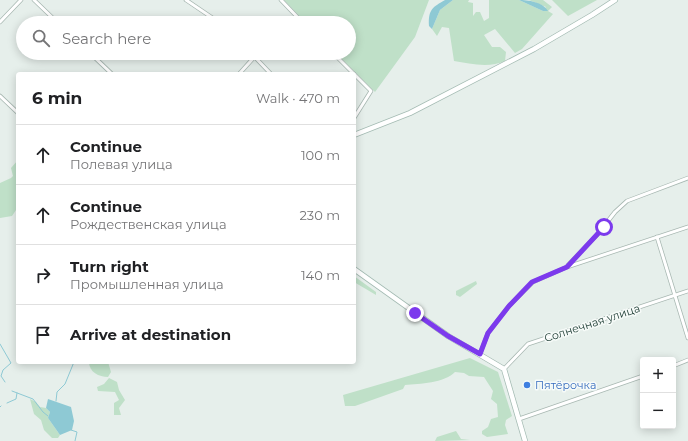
<!DOCTYPE html>
<meta charset="utf-8">
<style>
:root{--surface:#fff;--page:#f2f2f2;--text:#202124;--muted:#757577;--line:#e0e0e0}
body{margin:0;font-family:Montserrat,sans-serif;background:var(--page);color:var(--text)}
.controls{position:absolute;right:12px;bottom:12px;display:grid;overflow:hidden;border-radius:4px;box-shadow:0 2px 10px #0003}
.controls button{width:36px;height:36px;display:grid;place-items:center;padding:0;border:0;border-bottom:1px solid var(--line);background:var(--surface);color:var(--text);font:20px sans-serif}
.stop{position:absolute;width:12px;height:12px;margin:-9px;border:3px solid #7c3aed;border-radius:50%;background:#fff}
.stop.end{background:#7c3aed;border-color:#fff;box-shadow:0 1px 4px #0008}
.list{margin:0;padding:0;list-style:none}
h2{display:flex;justify-content:space-between;align-items:center;height:52px;margin:0;padding:0 16px;font-size:17px}
h2 small{font-size:13px;font-weight:400;color:var(--muted)}
.list li{display:grid;grid-template-columns:26px 1fr auto;gap:12px;align-items:center;box-sizing:border-box;height:60px;padding:0 16px;border-top:1px solid var(--line)}
.list b{display:block;font-size:15px;white-space:nowrap}
.list p{margin:0;font-size:13px;white-space:nowrap;color:var(--muted)}
.list em{font-size:13px;font-style:normal;color:var(--muted)}
.icon{flex:none;width:22px;height:22px;fill:none;stroke:currentColor;stroke-width:2;stroke-linecap:round;stroke-linejoin:round}
.map{position:relative;flex:none;width:688px;height:441px;overflow:hidden}
.search{position:absolute;background:var(--surface);box-shadow:0 2px 10px #0003;left:16px;top:16px;width:340px;height:44px;display:flex;align-items:center;gap:10px;box-sizing:border-box;padding:0 14px;border-radius:22px;color:var(--muted);font-size:15px}
.panel{position:absolute;background:var(--surface);box-shadow:0 2px 10px #0003;left:16px;top:72px;width:340px;height:292px;border-radius:4px}
.map>svg:first-child{display:block}
.green{fill:#bfe0c8}
.water{fill:#8ec9d4}
.lines{fill:none;stroke-linecap:round;stroke-linejoin:round}
.stream{stroke:#8ec9d4;stroke-width:1}
.street-casing{stroke:#a8b8b2;stroke-width:4.5}
.secondary-casing{stroke:#a4bbb3;stroke-width:6}
.street{stroke:#fff;stroke-width:3}
.secondary{stroke:#fff;stroke-width:4.5}
.route{stroke:#7c3aed;stroke-width:5}
.shop-dot{fill:#3f7fe0;stroke:#f7fbf9;stroke-width:1.5}
.labels{text-anchor:middle;stroke-width:3;stroke-linejoin:round;paint-order:stroke}
.street-label{font-size:11px;fill:#24423a;stroke:#f7fbf9}
.shop-label{font-size:11px;fill:#366cbe;stroke:#f7fbf9;text-anchor:start}
</style>
<div class="map">
<svg width="688" height="441" viewBox="0 0 688 441">
<rect width="100%" height="100%" fill="#e6efeb"/>
<!-- green -->
<g class="green">
<path d="M284,0H429L415,37L375,92L336,53H349V23H306Z"/>
<path d="M453,0H469L468,2L473,3V16L476,12H480L484,21L489,18V0H519L543,11L546,7L529,0H543L552,7L548,11L553,14L522,49L515,53L495,29L484,35L492,47H500L506,52L505,61C490,68 470,64 454,61L449,28L442,27L437,36L432,29L440,10Z"/>
<path d="M552,0H597L568,16Z"/>
<path d="M18,160V207L12,216L0,218V183L11,178L13,176L11,168Z"/>
<path d="M354,276L376,292V295L354,282Z"/>
<path d="M476,281L477,284L460,297L456,295V291Z"/>
<path d="M470,358L498,372L512,416L506,420L505,425L508,434L487,437L482,434V431L488,427L491,419L498,417L497,404L491,399L493,391L484,377L469,376L464,373L455,372C444,383 420,384 405,385L403,389L355,406H345L343,395Z"/>
<path d="M89,362H108L111,372L108,377C99,377 89,372 89,362Z"/>
<path d="M109,378L117,382L119,390L125,400L119,408L121,415H114V403L119,400L115,392L98,391L97,387L104,384Z"/>
<path d="M30,399L36,402L40,407L46,408L50,412L48,418L60,435L58,438H52L44,430L41,420L34,414Z"/>
<path d="M456,431L461,439L470,440L435,441L437,437Z"/>
</g>
<!-- water -->
<g class="water">
<path d="M445,0H453L440,10L432,29L429,26C428,9 433,7 445,0Z"/>
<path d="M519,0C528,0 543,2 548,11H543Z"/>
<path d="M48,399L71,407L74,421L72,430L60,435L48,418L50,412L46,408Z"/>
</g>
<g class="lines">
<!-- stream -->
<g class="stream">
<path d="M0,344L11,363L3,370L1,376L5,382"/>
<path d="M12,391L33,399L43,412L48,416"/>
<path d="M56,401L57,392L65,384L74,362"/>
<path d="M7,403L16,399L17,393"/>
<path d="M0,407L1,406"/>
<path d="M71,430L77,432L75,441"/>
</g>
<!-- street casing -->
<g class="street-casing">
<g id="street">
<path d="M34,0L58,23"/>
<path d="M186,0L220,23"/>
<path d="M281,0L303,23"/>
<path d="M0,22L21,0"/>
<path d="M90,53L112,74"/>
<path d="M251,53L271,74"/>
<path d="M333,53L354,74"/>
<path d="M239,74L258,53"/>
<path d="M354,74L371,91L354,118"/>
<path d="M0,96L18,113"/>
<path d="M657,237L688,338"/>
<path d="M568,265L597,235L615,212L627,201L688,178"/>
<path d="M480,354L488,333L509,306L533,282L567,267L688,227"/>
<path d="M673,366L688,360"/>
<path d="M504,369L528,344L688,291"/>
<path d="M519,419L643,376"/>
</g>
</g>
<!-- secondary casing -->
<g class="secondary-casing">
<g id="secondary">
<path d="M354,135L410,113L534,49L592,15L615,0"/>
<path d="M354,269L448,336L504,369L525,441"/>
</g>
</g>
<!-- street -->
<use href="#street" class="street"/>
<!-- secondary -->
<use href="#secondary" class="secondary"/>
</g>
<g class="lines">
<!-- route -->
<path class="route" d="M415,313L448,336L480,354L488,333L509,306L532,282L567,267L604,227"/>
</g>
<!-- markers -->
<circle class="shop-dot" cx="527" cy="385" r="4"/>
<g class="labels">
<!-- street labels -->
<g class="street-label">
<text transform="translate(592 323) rotate(-18)" y="4">Солнечная улица</text>
</g>
<!-- shop labels -->
<g class="shop-label">
<text x="535" y="389">Пятёрочка</text>
</g>
</g>
</svg>
<div class="controls">
<button>+</button>
<button>−</button>
</div>
<div class="stop" style="left:604px;top:227px"></div>
<div class="stop end" style="left:415px;top:313px"></div>
<div class="search"><svg class="icon" aria-label="search" viewBox="0 0 24 24"><circle cx="10" cy="10" r="6"/><path d="M15 15l6 6"/></svg>Search here</div>
<section class="panel">
<h2>6 min<small>Walk · 470 m</small></h2>
<ul class="list">
<li><svg class="icon" aria-label="ahead" viewBox="0 0 24 24"><path d="M12 20V5M6 11l6-6 6 6"/></svg><div><b>Continue</b><p>Полевая улица</p></div><em>100 m</em></li>
<li><svg class="icon" aria-label="ahead" viewBox="0 0 24 24"><path d="M12 20V5M6 11l6-6 6 6"/></svg><div><b>Continue</b><p>Рождественская улица</p></div><em>230 m</em></li>
<li><svg class="icon" aria-label="right" viewBox="0 0 24 24"><path d="M7 20v-9h11M14 6l5 5-5 5"/></svg><div><b>Turn right</b><p>Промышленная улица</p></div><em>140 m</em></li>
<li><svg class="icon" aria-label="arrive" viewBox="0 0 24 24"><path d="M6 21V4h12l-3 4 3 4H6"/></svg><div><b>Arrive at destination</b></div></li>
</ul>
</section>
</div>
